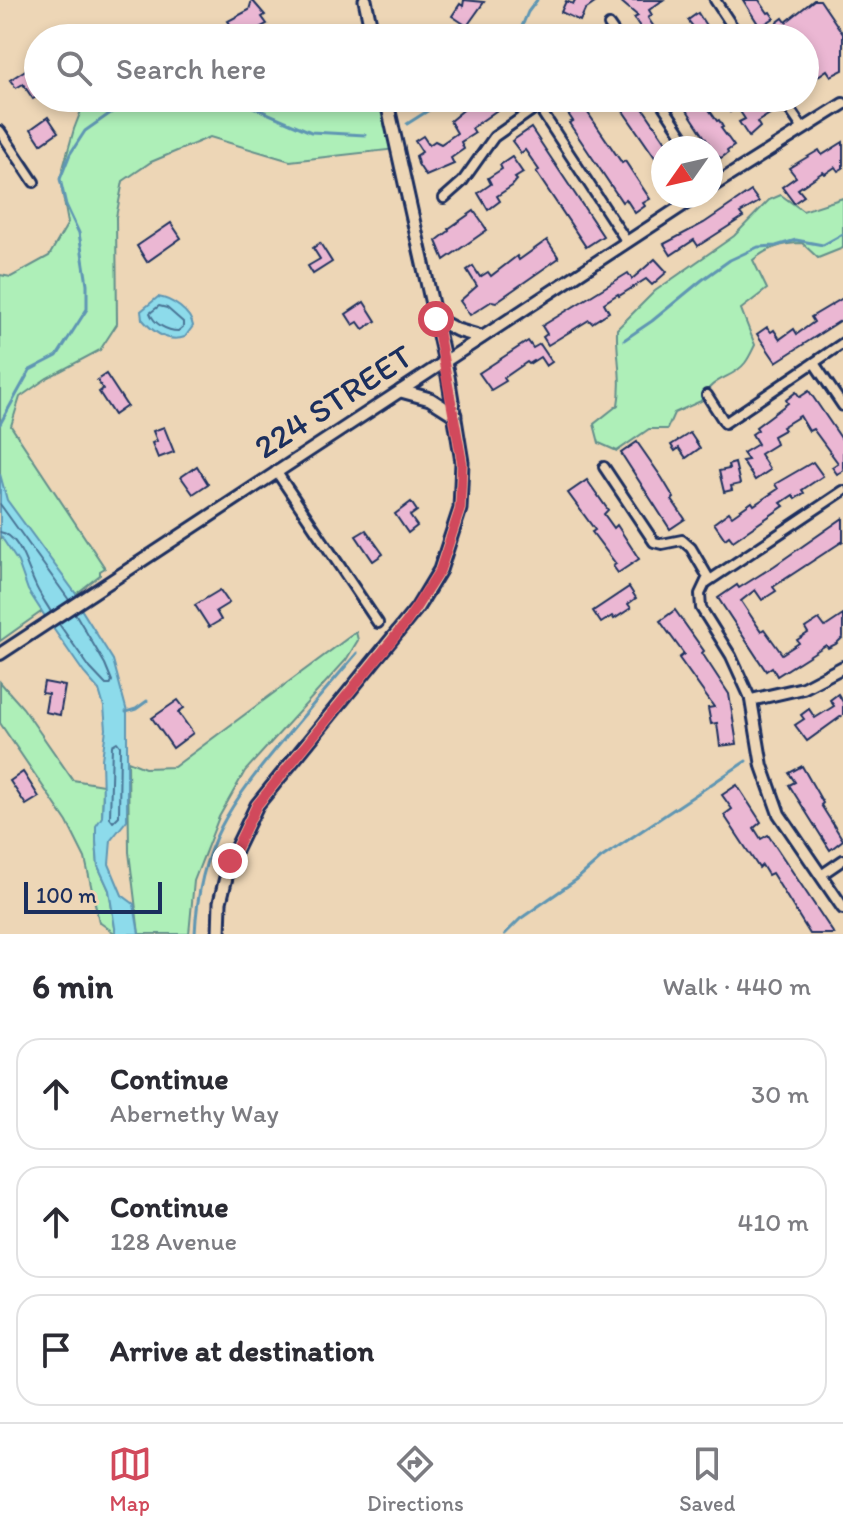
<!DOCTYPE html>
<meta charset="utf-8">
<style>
:root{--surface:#fff;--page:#f7f7f7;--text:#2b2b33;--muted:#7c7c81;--line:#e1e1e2;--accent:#d1495b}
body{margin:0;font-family:Itim,sans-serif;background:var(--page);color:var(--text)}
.compass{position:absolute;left:651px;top:136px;width:72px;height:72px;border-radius:50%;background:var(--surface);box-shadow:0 4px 12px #0003;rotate:236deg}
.scale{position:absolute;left:24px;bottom:20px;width:138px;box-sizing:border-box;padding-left:8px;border:4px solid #1b2f5e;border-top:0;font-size:22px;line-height:28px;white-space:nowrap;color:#1b2f5e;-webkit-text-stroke:6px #edd6b6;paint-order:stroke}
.stop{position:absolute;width:24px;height:24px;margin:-18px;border:6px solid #d1495b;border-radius:50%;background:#fff}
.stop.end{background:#d1495b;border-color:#fff;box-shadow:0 2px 8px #0008}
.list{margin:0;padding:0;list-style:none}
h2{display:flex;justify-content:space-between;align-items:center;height:104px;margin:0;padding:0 32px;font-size:34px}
h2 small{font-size:26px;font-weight:400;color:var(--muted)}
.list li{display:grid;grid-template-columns:52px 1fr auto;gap:24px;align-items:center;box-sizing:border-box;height:112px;margin:0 16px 16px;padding:0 16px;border:2px solid var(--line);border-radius:24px}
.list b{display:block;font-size:30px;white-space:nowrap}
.list p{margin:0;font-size:26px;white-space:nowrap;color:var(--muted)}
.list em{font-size:26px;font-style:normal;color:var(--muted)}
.icon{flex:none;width:44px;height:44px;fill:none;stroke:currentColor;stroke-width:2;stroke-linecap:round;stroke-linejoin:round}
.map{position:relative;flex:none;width:843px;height:934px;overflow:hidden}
.search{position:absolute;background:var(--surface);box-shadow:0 4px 12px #0003;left:24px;right:24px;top:24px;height:88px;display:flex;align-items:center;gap:20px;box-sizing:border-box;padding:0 28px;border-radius:44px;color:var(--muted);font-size:30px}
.sheet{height:488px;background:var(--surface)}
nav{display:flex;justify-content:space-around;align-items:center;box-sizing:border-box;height:112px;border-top:2px solid var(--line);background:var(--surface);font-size:22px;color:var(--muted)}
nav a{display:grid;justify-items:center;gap:4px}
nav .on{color:var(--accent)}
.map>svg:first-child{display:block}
.green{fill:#aeefb8;stroke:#648f8b;stroke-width:2}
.water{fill:#8ddbeb;stroke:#5f96b3;stroke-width:2}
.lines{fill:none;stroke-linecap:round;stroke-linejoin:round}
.shore{stroke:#497496;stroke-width:2}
.stream{stroke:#5f96b3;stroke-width:3}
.building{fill:#ebb7d3;stroke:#1b2f5e;stroke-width:2}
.minor-casing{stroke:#1b2f5e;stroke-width:14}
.tertiary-casing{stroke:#1b2f5e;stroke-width:16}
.secondary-casing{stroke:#1b2f5e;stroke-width:17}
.minor{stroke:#edd6b6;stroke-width:8}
.tertiary{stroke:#edd6b6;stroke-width:10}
.secondary{stroke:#edd6b6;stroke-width:11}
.route{stroke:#d1495b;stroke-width:10}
.labels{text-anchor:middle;stroke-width:7;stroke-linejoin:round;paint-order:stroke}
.street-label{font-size:34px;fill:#1b2f5e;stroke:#edd6b6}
</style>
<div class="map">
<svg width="843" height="934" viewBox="0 0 843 934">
<rect width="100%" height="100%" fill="#edd6b6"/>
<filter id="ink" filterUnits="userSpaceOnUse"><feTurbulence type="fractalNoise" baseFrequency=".0125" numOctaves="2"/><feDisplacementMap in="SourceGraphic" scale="16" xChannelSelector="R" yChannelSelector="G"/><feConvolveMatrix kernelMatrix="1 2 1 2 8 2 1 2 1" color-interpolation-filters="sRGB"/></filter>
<g filter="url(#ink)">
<!-- green -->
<g class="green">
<path d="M86,98H386L397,149L290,161L210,137L151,162L123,181L116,217L117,324L100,350L47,378L20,397L11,426L105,568L100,571V575L76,594L72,590L0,641V275L11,277L49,256L68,223L60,179L74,129Z"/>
<path d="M781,195L803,211L843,198V248L818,258L802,243C784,243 766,249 753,260L767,289L741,309L755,345C752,351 749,358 745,363C732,380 712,375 701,401L674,413L667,429H649L617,451L599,443L594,424L618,405C623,378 616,355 617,329L655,291L734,236L769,200Z"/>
<path d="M356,632L358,640L346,660L245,771L219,817L194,881L189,934H139L129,852L128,761L145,768L174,767Z"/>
<path d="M0,682L23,708L73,780L103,785L102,817L96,841L98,866L109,890L116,934L99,922L85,858L67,822L0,723Z"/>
</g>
<!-- water -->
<g class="water">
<path d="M158,297C172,299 191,312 193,326L185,337C168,343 153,332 142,319L141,311Z"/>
<path d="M0,474L7,500L76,594L78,604L113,660L127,712V820L111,840L109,864L122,895L134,904L139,934H116L109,890L98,866L96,841V826L102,817L103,798L102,759L106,729L104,707L99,690L84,673L48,621L28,590L18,562L0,535Z"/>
</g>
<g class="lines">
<!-- shore -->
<g class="shore">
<path d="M159,306L167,308L183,322V327L178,331C167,331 154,324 150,313Z"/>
<path d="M0,504L69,600"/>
<path d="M0,532C20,535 27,568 35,584C39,594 46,603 51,612"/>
<path d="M59,624L90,668L106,685H110L112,681L105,664L75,613"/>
<path d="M117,742L120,746L119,816L113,822L110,818L112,745Z"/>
</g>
<!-- stream -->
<g class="stream">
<path d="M517,38L528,12L537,0"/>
<path d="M232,98L311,132L365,135"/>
<path d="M407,124L448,98"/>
<path d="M624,340L652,321L702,280L730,260L758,247L776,246L796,240L823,245L843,234"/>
<path d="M0,424L30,370L57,356L87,309V284L79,233L66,205L60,179L70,154L85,131L112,112L139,98"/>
<path d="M126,712L136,709L147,701"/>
<path d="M195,934C199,844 230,804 285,738C309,709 333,681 357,653"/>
<path d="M505,934L520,919L576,880L601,858L746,761"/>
</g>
</g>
<!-- building -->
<g class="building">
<path d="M252,0L265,15L262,17L267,24L244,36L239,28L235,31L228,21L249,10Z"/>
<path d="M464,0L484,2L467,26L452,16L460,4L463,6Z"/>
<path d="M575,0H599L585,10L580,21L561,12L566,1L573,4Z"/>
<path d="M619,0H663L649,10L652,15L648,18L656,30L647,38H640L635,30L640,27L634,18L638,16Z"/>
<path d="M743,0H759L768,13L770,12L774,18L760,27Z"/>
<path d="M814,0H820L843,34V70L831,76L827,70L805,85V65L809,63L805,56V38H785L775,24L783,18L786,22Z"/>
<path d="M698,13L714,38H696L691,31L694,28L688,20Z"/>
<path d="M30,67L38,78V96L33,99L23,84L16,88L10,80Z"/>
<path d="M478,98H514L472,128L475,133L461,142L464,149L451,158L454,164L426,176L418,164L416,156L422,152L415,141L423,136L429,145L435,141L441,144L457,133L450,121Z"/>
<path d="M562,98H583L590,107L586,110L622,163L625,161L650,199L643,203L645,206L635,213L626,199L622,202L569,123L573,121L562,105L565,102Z"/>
<path d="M614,98H636L670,148H663V169Z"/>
<path d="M679,98H701L717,121L719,120L723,127L721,128L734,146L727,151L728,153L721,158L717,156Z"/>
<path d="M737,98H763L773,112L757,122L760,127L749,137L739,122L745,119L737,107L730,112L726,106Z"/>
<path d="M48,117L58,132L41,144L31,129Z"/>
<path d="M531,128L603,236L586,247L536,172L539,170L525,150L521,153L512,141Z"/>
<path d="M843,142V168L838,171L835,167L825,174L823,172L798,189L804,196L794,203L782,187L796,177L789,168L819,150L822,155Z"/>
<path d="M512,157L523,173L515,178L517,180L512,186L497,196L500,201L488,210L478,193L491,184L488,178L502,169L500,165Z"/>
<path d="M751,191L759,202L740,213L743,217L698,246L694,240L671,255L664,244L704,223Z"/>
<path d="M474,211L487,230L444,260L436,241L449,231L448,229Z"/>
<path d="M171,223L181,238L147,262L137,246Z"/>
<path d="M547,240L559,258L496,302L492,301L470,315L460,301L477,286L467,270L473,266L480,277L488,272L491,276L517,256L519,260Z"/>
<path d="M320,243L332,262L313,274L308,266L320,259L313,248Z"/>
<path d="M655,259L667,272L652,285L646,279L619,296L618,294L604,303L609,312L592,323L589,320L548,345L543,337L547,334L542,326L628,273L632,279Z"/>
<path d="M843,298V319L776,362L757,334L767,327L771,332L774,330L780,339L794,329L797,334L814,322L811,317Z"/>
<path d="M364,302L376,321L363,329L358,322L353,325L346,314Z"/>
<path d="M528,341L533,348L540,344L552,362L546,366L540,357L529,364L527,362L504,378L506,381L491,390L479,373Z"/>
<path d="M106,374L127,406L114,415L99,392L103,389L97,380Z"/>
<path d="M809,391L843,441V471L837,474L832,467L838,463L813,429L809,431L800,416L782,427L784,430L773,436L776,444L760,454L770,470L755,480L742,461L748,460L743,453L758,444L752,434L758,430L756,427L788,403L786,400L796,392L800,397Z"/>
<path d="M164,427L174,452L158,458L152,443L157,441L153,431Z"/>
<path d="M690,433L700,448L686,458L679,448L675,451L671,445Z"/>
<path d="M637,442L662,478L674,498L672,500L685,519L670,529L621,453Z"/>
<path d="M813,462L823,476L802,490L804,493L795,499L793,495L781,503L784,506L733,541L729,536L725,539L714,523L729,512L732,516L752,502L754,505L778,489L775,484Z"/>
<path d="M735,463L740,484L731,486L732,490L724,492L719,471L729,469L728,465Z"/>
<path d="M197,466L208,484L193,494L181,477Z"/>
<path d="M587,480L608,510L604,514L614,528L617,525L639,559L618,573L613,566L616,564L592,532L595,530L568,493Z"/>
<path d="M411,502L417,511L410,516L417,526L408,533L395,514Z"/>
<path d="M843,518V541L773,587L776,591L762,600L755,590L741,601L761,631L764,629L782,654L799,643L797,640L808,633L805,628L819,619L825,627L843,615V637L836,644L828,648L826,645L777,676L772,667L766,671L718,598L737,585L739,588L774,566Z"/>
<path d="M366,530L383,554L373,561L356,536Z"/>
<path d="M629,587L636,598L628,604L631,608L614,619L612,616L601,623L593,611Z"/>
<path d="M220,590L229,603L216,611L221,620L209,627L195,605Z"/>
<path d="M675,610L704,651L702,653L729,694L737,744L720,746L717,723L711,724L708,708L714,707L679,658L684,654L660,621Z"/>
<path d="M44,682L65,686L60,715L45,712L48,694L42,693Z"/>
<path d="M838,694L843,702V715L807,741L795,725L804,719L801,715L809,709L815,718L834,706L830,700Z"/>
<path d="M178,700L184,708L178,712L193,733L173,748L152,718Z"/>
<path d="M802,766L823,803L821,805L843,840L830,850L789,785L795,782L789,773Z"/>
<path d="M23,772L39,797L26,805L10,781Z"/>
<path d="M737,785L761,822L754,828L761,839L768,835L834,934H810L772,873L768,875L762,865L759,868L724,815L732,809L722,795Z"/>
</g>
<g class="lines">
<!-- minor casing -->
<g class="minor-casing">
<g id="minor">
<path d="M715,0L740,38"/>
<path d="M609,25L618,38"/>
<path d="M658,98L691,148"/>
<path d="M782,98L803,129"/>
<path d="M0,131L34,182"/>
<path d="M444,198L462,182L494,137L538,106L627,242"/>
<path d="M814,363L843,406"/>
<path d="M707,395L725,423L843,343"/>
<path d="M604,467L654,542L662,544L682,540L691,548L708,577L700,594L701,608L731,656L751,700"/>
<path d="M276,471L378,623"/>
<path d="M707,582L843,491"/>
<path d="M821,875L843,860"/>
</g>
</g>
<!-- tertiary casing -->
<g class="tertiary-casing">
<g id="tertiary">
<path d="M711,187L843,104"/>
<path d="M0,654L697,196"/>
<path d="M843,667L803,688L751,700L762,766L779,814L843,908"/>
</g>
</g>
<!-- secondary casing -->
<g class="secondary-casing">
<g id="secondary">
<path d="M365,0L373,38"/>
<path d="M436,319L457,330L481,337"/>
<path d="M401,391L430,399L455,415"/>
<path d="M219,934L220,902L230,861L257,805L417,608L440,570L460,509L462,462L448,376L386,98"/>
</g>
</g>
<!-- minor -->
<use href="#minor" class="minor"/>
<!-- tertiary -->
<use href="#tertiary" class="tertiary"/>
<!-- secondary -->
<use href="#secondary" class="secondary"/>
</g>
</g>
<g class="lines" filter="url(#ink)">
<!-- route -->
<path class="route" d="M230,861L257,805L406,623L440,570L460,509L462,462L436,319"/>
</g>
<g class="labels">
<!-- street labels -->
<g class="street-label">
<text transform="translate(333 401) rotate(-33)" y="12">224 STREET</text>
</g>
</g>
</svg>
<svg class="compass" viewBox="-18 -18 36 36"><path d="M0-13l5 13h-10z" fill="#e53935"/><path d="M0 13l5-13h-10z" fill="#7c7c81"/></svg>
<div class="scale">100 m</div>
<div class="stop" style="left:436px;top:319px"></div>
<div class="stop end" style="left:230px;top:861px"></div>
<div class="search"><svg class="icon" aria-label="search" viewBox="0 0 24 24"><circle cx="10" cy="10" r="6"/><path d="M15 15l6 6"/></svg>Search here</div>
</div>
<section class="sheet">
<h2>6 min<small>Walk · 440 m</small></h2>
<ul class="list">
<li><svg class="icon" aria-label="ahead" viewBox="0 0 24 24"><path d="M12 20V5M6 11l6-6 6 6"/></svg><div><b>Continue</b><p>Abernethy Way</p></div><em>30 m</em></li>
<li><svg class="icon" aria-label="ahead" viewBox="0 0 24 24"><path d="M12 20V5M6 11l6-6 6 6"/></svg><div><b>Continue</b><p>128 Avenue</p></div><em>410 m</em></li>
<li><svg class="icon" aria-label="arrive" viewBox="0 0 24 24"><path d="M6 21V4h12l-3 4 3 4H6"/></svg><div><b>Arrive at destination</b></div></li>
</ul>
</section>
<nav>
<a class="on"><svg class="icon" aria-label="map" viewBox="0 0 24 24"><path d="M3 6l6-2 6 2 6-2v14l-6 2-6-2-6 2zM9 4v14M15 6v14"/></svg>Map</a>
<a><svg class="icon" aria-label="directions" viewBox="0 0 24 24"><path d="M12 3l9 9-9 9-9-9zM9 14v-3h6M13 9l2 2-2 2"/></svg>Directions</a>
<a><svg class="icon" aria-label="saved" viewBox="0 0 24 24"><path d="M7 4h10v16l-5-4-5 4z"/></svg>Saved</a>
</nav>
